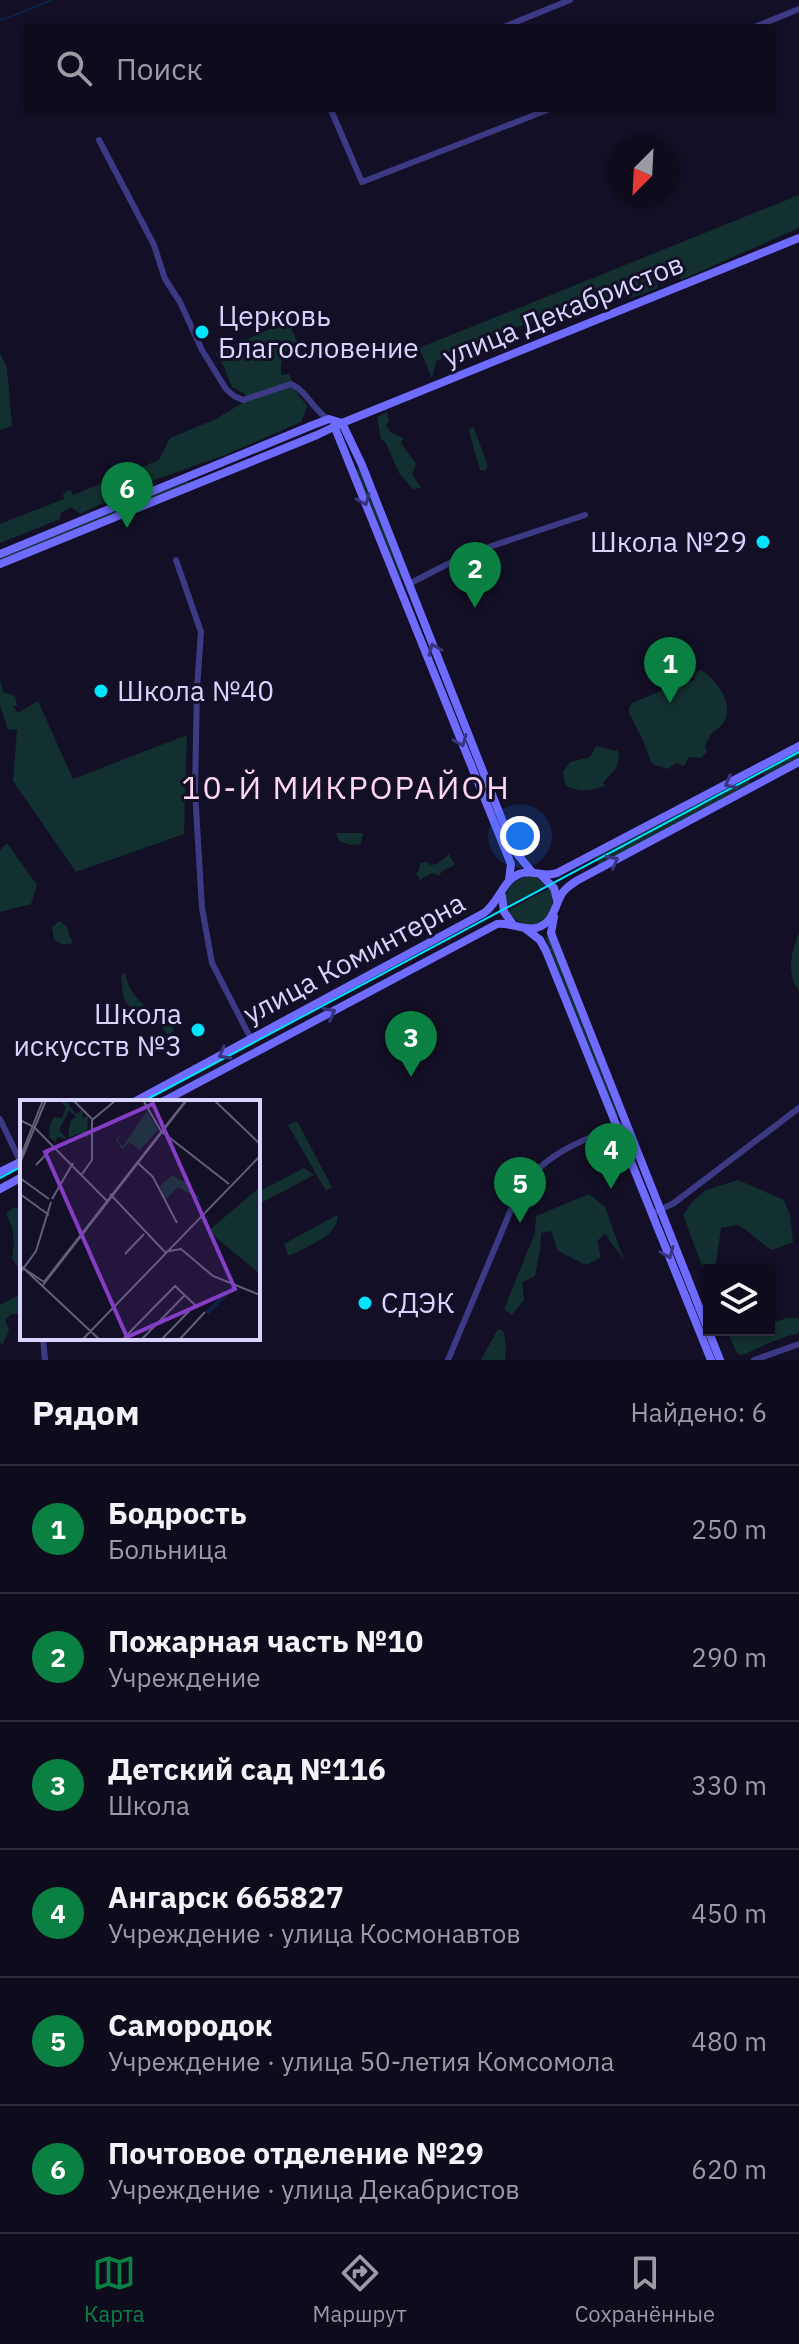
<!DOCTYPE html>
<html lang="ru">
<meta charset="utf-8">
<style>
:root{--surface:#0e0b1c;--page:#1c1929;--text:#f1f3f6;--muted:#9b9ba3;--line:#2e2b3b;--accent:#0b8043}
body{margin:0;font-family:"IBM Plex Sans",sans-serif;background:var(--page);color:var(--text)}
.controls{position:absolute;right:24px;bottom:24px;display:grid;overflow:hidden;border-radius:0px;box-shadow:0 2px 6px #0004}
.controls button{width:72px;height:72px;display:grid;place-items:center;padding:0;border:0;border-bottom:2px solid var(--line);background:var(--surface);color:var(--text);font:40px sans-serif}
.compass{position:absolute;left:607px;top:136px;width:72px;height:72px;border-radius:50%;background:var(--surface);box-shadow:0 2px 6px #0004;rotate:204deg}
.you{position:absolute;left:520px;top:836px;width:28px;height:28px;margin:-20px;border:6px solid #fff;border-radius:50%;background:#1a73e8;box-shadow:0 0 0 12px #1a73e833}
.badge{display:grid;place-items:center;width:52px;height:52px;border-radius:50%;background:var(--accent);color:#fff;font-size:26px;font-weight:700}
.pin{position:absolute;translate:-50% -66px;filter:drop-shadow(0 2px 4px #0008)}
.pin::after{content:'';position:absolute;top:42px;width:28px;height:24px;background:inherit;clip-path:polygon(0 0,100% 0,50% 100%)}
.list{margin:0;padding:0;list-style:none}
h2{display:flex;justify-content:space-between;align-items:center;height:104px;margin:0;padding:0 32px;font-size:34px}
h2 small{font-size:26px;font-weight:400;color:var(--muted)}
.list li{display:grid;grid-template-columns:52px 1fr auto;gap:24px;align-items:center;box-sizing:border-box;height:128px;padding:0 32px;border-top:2px solid var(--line)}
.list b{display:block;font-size:30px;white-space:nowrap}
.list p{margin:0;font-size:26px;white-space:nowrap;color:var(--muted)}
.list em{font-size:26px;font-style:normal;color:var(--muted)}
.icon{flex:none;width:44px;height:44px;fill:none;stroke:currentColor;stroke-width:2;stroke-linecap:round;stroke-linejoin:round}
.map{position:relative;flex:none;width:799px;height:1360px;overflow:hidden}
.search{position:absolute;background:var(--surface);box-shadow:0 2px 6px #0004;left:24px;right:24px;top:24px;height:88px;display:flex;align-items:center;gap:20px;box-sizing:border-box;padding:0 28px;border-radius:0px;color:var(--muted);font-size:30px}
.sheet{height:872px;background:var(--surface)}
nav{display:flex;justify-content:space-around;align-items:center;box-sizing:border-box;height:112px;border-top:2px solid var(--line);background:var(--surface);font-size:22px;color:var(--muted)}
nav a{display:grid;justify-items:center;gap:4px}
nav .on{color:var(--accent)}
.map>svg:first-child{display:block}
.green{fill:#12302f}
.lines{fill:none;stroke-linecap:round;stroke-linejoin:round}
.stream{stroke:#0c2248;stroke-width:2}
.street{stroke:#3d3a85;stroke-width:6}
.secondary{stroke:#6f6bff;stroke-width:8}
.tram{stroke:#00e5ff;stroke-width:2}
.oneway{stroke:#38347d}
.poi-dot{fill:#00e5ff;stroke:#130f26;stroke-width:3}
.labels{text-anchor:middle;stroke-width:6;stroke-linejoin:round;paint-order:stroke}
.street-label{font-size:28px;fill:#d9d4ff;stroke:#130f26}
.poi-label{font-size:28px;fill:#d9d4ff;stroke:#130f26;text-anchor:start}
.quarter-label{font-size:32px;letter-spacing:2px;fill:#ffd6f0;stroke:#130f26}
.inset-river{fill:none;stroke:#0c2248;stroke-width:4}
.inset-road{fill:none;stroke:#625e7d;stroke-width:2}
.view{fill:#843dc5;fill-opacity:0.15;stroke:#843dc5;stroke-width:4}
.inset-edge{fill:none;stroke:#d9d4ff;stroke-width:4}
</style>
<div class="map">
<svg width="799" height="1360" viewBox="0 0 799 1360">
<rect width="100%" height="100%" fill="#130f26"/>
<!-- green -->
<g class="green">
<path d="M799,195V228L681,280L677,266L654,272L658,288L631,298L621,294L601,305L596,301L585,315C546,312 485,339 448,353L436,362L432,378L419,348Z"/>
<path d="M281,324L290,325L300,348L285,352L281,364V375L289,374L297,393L307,406L301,422L225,455L141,485L80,514L71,507L61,513L60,519L0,543V524L64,499L63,494L70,489L73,495L159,460L170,438L216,419L244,402L245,394L232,387L223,365L215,354Z"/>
<path d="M0,353L7,368L12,426L0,430Z"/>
<path d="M387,412L389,421L386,425L390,432L403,438L401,443L416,464L412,474L421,488L413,489L399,473L386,443L381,439L377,417Z"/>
<path d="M473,426L488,466L485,471L480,470L469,431Z"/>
<path d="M360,469L404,578L401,580L356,470Z"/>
<path d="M188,481L189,484L0,560V557Z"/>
<path d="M701,670C716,679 733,702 725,720C722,727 716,729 711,734C710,735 705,746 705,747L707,752L701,758L689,757L684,766L677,763L667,769L652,764L643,741L629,713V708L632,703L675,685L694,680L696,673Z"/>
<path d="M0,680L3,692L15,696L17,706H13L18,713L38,701L73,779L187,735L184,834L76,872L13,781L17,730L8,729L0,706Z"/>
<path d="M596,746L618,751C621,767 613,772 603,782L605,786C590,791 579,793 565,785L563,772L570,762L590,757Z"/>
<path d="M799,750V759L766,777L763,769Z"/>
<path d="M748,777L751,785L598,865L596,857Z"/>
<path d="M336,833H363L361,844L351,845L339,841Z"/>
<path d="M7,843L37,885L31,904L0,912V850Z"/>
<path d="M449,854L455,865L442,871L439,876L432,873L420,880L416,874L419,870L420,863L427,862L430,865L437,864Z"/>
<path d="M527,876L535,877L548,885L505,908C504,891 510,881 527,876Z"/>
<path d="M550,888C562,920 527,939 507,911Z"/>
<path d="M59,921L66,926L73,943C66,946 59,944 54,939L52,927Z"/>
<path d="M799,932V991C785,972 792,952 799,932Z"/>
<path d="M548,936L619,1117L617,1118L545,937Z"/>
<path d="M125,973C130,999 150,1012 173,1022V1030L170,1038L161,1026L127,1004L123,996L121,976Z"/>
<path d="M297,1121L332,1187L326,1191L288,1125Z"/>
<path d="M304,1168L314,1175L261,1203L258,1192Z"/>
<path d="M738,1180L784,1200L790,1215L793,1242L772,1250C759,1243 751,1232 738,1225L721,1228L715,1270H709V1273L705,1274L683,1215L693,1201L706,1190Z"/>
<path d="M589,1194L605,1207L624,1260L605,1234L597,1241L601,1257L586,1265L558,1251L551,1231L541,1233L540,1251L535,1276L522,1282L524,1300L512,1315L504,1309L535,1233L536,1216Z"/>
<path d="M21,1207L22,1214V1274L12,1258L14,1243L12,1227L6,1214L13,1208Z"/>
<path d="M337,1215C340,1236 305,1247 289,1256L284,1244Z"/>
<path d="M22,1288V1315L11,1314L5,1320L9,1330L3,1344L0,1343V1305L19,1295Z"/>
<path d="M787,1318H799V1333C786,1336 757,1347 746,1354L740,1355L736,1352L727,1330H769V1324Z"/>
<path d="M498,1329L504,1332L506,1349L505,1360H481Z"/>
</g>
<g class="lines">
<!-- stream -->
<path class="stream" d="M0,18L2,20L52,0"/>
<!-- street -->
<g class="street">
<path d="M506,26L570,0"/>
<path d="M757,26L799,9"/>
<path d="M331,110L362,182L547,110"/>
<path d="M99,140L154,245L165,279L180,302L202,350L226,389L234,396L243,400L291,384C307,391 313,410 328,419"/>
<path d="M176,560L201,632L197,688L195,791L202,908L212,963L251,1039"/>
<path d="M409,584L465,555L585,515"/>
<path d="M0,1119L21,1163"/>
<path d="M652,1214L674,1203L799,1108"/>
<path d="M43,1338L45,1360"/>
<path d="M448,1360L515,1200C537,1156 582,1139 626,1124"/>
<path d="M754,1360L799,1344"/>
</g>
<!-- secondary -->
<g class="secondary">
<path d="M342,423L362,465L514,850L532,872"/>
<path d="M335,428L511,864L509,880"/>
<path d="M0,554L313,425L329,419L342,423"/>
<path d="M0,564L317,435L342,423L799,238"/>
<path d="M542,876L554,888L557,900"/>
<path d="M502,896L504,912L512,923"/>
<path d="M554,917L551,933L554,941L720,1360"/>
<path d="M526,929L540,940L546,951L711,1360"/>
<path d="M134,1102L484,913C499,903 502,881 519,874C532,869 544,878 557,873L799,746"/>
<path d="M162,1102L497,924C511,922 523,931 536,928C555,923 554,905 563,892C567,887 573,883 578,880L799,762"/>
<path d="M0,1172L22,1161"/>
<path d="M0,1189L22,1177"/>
</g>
<!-- tram -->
<g class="tram">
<path d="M142,1102L799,752"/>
<path d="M0,1178L22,1166"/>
</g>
</g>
<!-- one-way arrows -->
<defs><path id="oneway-chevron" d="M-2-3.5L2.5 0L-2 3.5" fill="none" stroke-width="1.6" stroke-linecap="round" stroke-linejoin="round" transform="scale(2)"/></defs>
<g class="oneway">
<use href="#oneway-chevron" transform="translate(364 500) rotate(68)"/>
<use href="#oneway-chevron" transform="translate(434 649) rotate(-112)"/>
<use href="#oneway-chevron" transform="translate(461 741) rotate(68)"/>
<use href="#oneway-chevron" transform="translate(730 783) rotate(152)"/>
<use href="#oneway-chevron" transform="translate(613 861) rotate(-28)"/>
<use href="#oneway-chevron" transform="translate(330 1013) rotate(-28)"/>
<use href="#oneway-chevron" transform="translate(224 1054) rotate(151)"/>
<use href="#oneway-chevron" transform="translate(668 1253) rotate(68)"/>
</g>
<!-- markers -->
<g class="poi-dot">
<circle cx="202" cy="332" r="8"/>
<circle cx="763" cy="542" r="8"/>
<circle cx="101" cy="691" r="8"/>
<circle cx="198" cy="1030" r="8"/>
<circle cx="365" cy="1303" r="8"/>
</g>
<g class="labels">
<!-- street labels -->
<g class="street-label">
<text transform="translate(563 310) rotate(-22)" y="10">улица Декабристов</text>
<text transform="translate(354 958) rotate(-28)" y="10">улица Коминтерна</text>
</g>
<!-- poi labels -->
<g class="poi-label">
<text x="218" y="326">Церковь<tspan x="218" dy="32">Благословение</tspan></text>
<text x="747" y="552" text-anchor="end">Школа №29</text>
<text x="117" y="701">Школа №40</text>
<text x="182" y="1024" text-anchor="end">Школа<tspan x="182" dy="32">искусств №3</tspan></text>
<text x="381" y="1313">СДЭК</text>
</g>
<!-- quarter labels -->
<g class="quarter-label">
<text x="346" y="799">10-Й МИКРОРАЙОН</text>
</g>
</g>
<!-- overview -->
<g transform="translate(20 1100)">
<rect width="240" height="240" fill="#130f26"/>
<path d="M38,0H45L56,14L62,10L63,19L68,15L67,38L60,33L48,38L50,21L56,17L49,10L39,30L47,39L37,37L36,42L29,37L30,24L34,17L42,18L46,7ZM127,11L138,30L120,50L109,42L103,49L107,54L96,41L100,35L98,42L103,46ZM152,75L166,83L182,101L158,87L145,100L140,86ZM240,87V174L188,131Z" fill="#12302f"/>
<path class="inset-river" d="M187,213L213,187"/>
<path class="inset-road" d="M53,0L72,19M123,0L141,31L209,84M194,0L240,44M0,20L14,27L88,102M72,20L96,0M0,58L23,0M0,63L26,0M118,63L133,77L157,123M16,65L34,46M62,74L72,60V20M0,78L29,99M0,94L29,115M90,94L144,151M32,99L53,63M144,152L161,149L193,176L240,195M105,154L124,134M0,165L80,240M0,166L24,182L166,0M0,173L16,151L31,102M23,185L167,0M62,240L240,56M102,240L155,186L175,205L141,240M121,240L165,195M159,240L185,212"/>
<path class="view" d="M133,4L215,189L107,237L25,52Z"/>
<rect width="240" height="240" class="inset-edge"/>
</g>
</svg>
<div class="controls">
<button><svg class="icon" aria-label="layers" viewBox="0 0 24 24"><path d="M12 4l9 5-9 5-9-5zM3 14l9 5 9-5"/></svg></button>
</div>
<svg class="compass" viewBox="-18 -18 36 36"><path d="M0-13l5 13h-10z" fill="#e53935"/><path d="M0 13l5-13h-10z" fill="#9b9ba3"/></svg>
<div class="you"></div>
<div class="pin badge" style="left:670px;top:703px">1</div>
<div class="pin badge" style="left:475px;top:608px">2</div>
<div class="pin badge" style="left:411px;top:1077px">3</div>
<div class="pin badge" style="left:611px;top:1189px">4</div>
<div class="pin badge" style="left:520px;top:1223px">5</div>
<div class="pin badge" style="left:127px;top:528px">6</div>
<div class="search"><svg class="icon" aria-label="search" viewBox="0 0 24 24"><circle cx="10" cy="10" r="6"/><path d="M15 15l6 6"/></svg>Поиск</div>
</div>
<section class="sheet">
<h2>Рядом<small>Найдено: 6</small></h2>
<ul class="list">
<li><span class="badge">1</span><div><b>Бодрость</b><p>Больница</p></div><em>250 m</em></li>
<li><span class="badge">2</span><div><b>Пожарная часть №10</b><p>Учреждение</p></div><em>290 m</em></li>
<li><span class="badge">3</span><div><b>Детский сад №116</b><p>Школа</p></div><em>330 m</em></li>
<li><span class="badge">4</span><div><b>Ангарск 665827</b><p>Учреждение · улица Космонавтов</p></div><em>450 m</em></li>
<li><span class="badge">5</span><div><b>Самородок</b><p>Учреждение · улица 50-летия Комсомола</p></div><em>480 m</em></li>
<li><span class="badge">6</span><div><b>Почтовое отделение №29</b><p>Учреждение · улица Декабристов</p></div><em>620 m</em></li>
</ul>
</section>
<nav>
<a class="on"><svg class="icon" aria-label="map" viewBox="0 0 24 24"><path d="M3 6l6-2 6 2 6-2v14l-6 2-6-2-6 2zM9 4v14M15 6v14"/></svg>Карта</a>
<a><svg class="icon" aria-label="directions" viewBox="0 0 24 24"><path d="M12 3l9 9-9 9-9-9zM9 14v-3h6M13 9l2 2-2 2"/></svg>Маршрут</a>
<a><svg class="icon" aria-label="saved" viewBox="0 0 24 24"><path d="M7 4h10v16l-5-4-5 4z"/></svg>Сохранённые</a>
</nav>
